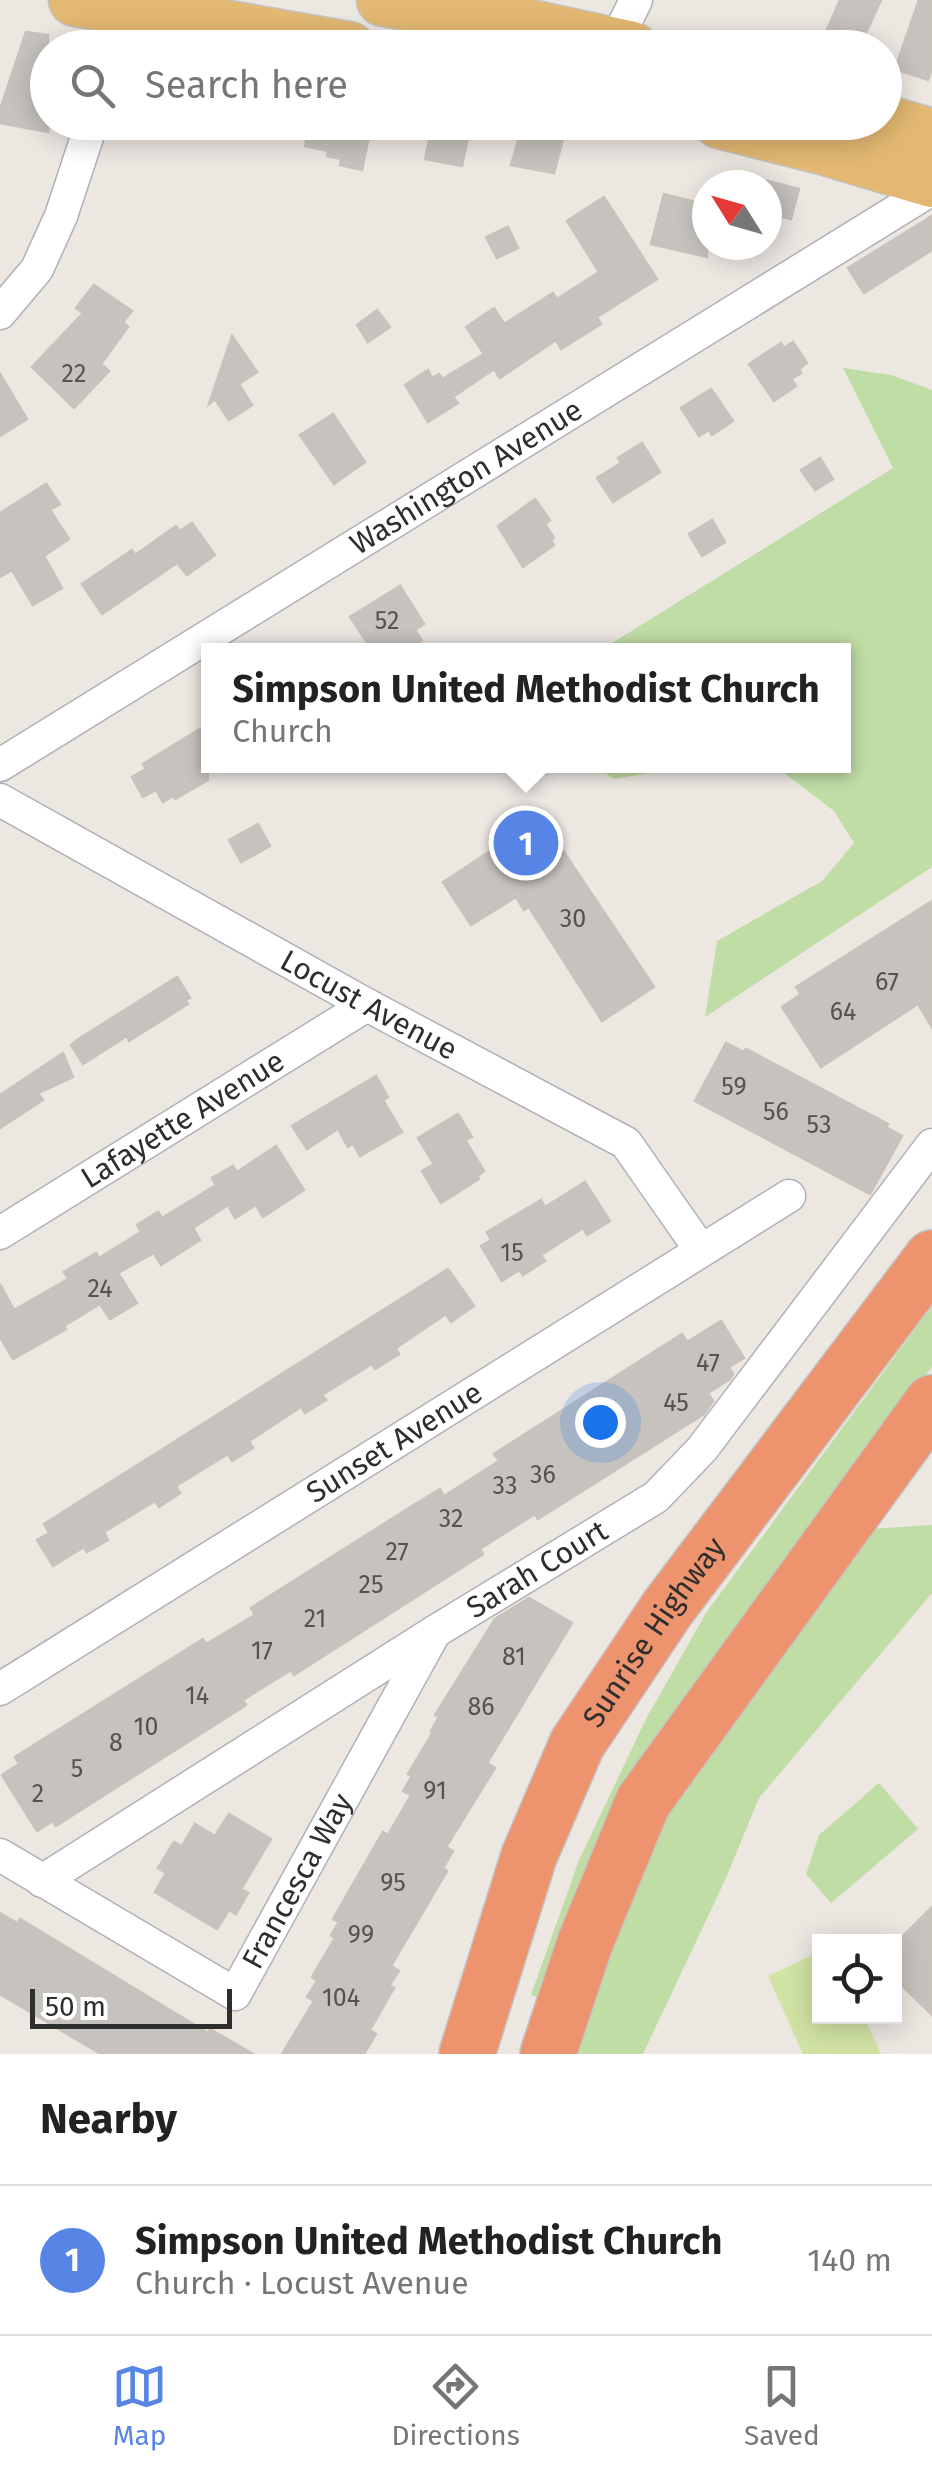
<!DOCTYPE html>
<meta charset="utf-8">
<style>
:root{--surface:#fff;--page:#f6f6f6;--text:#222;--muted:#767676;--line:#e0e0e0;--accent:#5685e6}
body{margin:0;font-family:"Fira Sans",sans-serif;background:var(--page);color:var(--text)}
.controls{position:absolute;right:30px;bottom:30px;display:grid;overflow:hidden;border-radius:0px;box-shadow:0 5px 25px #0003}
.controls button{width:90px;height:90px;display:grid;place-items:center;padding:0;border:0;border-bottom:2px solid var(--line);background:var(--surface);color:var(--text);font:50px sans-serif}
.compass{position:absolute;left:692px;top:170px;width:90px;height:90px;border-radius:50%;background:var(--surface);box-shadow:0 5px 25px #0003;rotate:307deg}
.scale{position:absolute;left:30px;bottom:25px;width:202px;box-sizing:border-box;padding-left:10px;border:5px solid #2e2e2e;border-top:0;font-size:28px;line-height:35px;white-space:nowrap;color:#2e2e2e;-webkit-text-stroke:8px #fff;paint-order:stroke}
.you{position:absolute;left:600px;top:1422px;width:35px;height:35px;margin:-25px;border:8px solid #fff;border-radius:50%;background:#1a73e8;box-shadow:0 0 0 15px #1a73e833}
.badge{display:grid;place-items:center;width:65px;height:65px;border-radius:50%;background:var(--accent);color:#fff;font-size:32px;font-weight:700}
.pin{position:absolute;translate:-50% -50%;border:5px solid #fff;box-shadow:0 2px 10px #0006}
.popup{position:absolute;left:201px;top:643px;width:650px;height:130px;box-sizing:border-box;display:grid;place-content:center;border-radius:0px;background:var(--surface);filter:drop-shadow(0 2px 8px #0005);font-size:32px;white-space:nowrap;color:var(--muted)}
.popup b{font-size:38px;color:var(--text)}
.popup::after{content:'';position:absolute;left:50%;top:100%;margin-left:-20px;border:20px solid transparent;border-top-color:var(--surface)}
.list{margin:0;padding:0;list-style:none}
h2{display:flex;justify-content:space-between;align-items:center;height:130px;margin:0;padding:0 40px;font-size:42px}
h2 small{font-size:32px;font-weight:400;color:var(--muted)}
.list li{display:grid;grid-template-columns:65px 1fr auto;gap:30px;align-items:center;box-sizing:border-box;height:150px;padding:0 40px;border-top:2px solid var(--line)}
.list b{display:block;font-size:38px;white-space:nowrap}
.list p{margin:0;font-size:32px;white-space:nowrap;color:var(--muted)}
.list em{font-size:32px;font-style:normal;color:var(--muted)}
.icon{flex:none;width:55px;height:55px;fill:none;stroke:currentColor;stroke-width:2;stroke-linecap:round;stroke-linejoin:round}
.map{position:relative;flex:none;width:932px;height:2054px;overflow:hidden}
.search{position:absolute;background:var(--surface);box-shadow:0 5px 25px #0003;left:30px;right:30px;top:30px;height:110px;display:flex;align-items:center;gap:25px;box-sizing:border-box;padding:0 35px;border-radius:55px;color:var(--muted);font-size:38px}
.sheet{height:280px;background:var(--surface)}
nav{display:flex;justify-content:space-around;align-items:center;box-sizing:border-box;height:140px;border-top:2px solid var(--line);background:var(--surface);font-size:28px;color:var(--muted)}
nav a{display:grid;justify-items:center;gap:5px}
nav .on{color:var(--accent)}
.map>svg:first-child{display:block}
.green{fill:#c0dda5}
.pitch{fill:#d1e3a3}
.building{fill:#c6c2bd;stroke:#c9c2bc;stroke-width:2.5}
.lines{fill:none;stroke-linecap:round;stroke-linejoin:round}
.street-casing{stroke:#aeb2b8;stroke-width:35}
.primary-casing{stroke:#c4c4c4;stroke-width:55}
.highway-casing{stroke:#c4c4c4;stroke-width:58}
.street{stroke:#fff;stroke-width:32}
.primary{stroke:#e2b872;stroke-width:52}
.highway{stroke:#ed936e;stroke-width:55}
.labels{text-anchor:middle;stroke-width:8;stroke-linejoin:round;paint-order:stroke}
.number-label{font-size:25px;fill:#545352}
.street-label{font-size:30px;fill:#2e2e2e;stroke:#fff}
</style>
<div class="map">
<svg width="932" height="2054" viewBox="0 0 932 2054">
<rect width="100%" height="100%" fill="#ede7e2"/>
<!-- green -->
<g class="green">
<path d="M843,368L891,375L932,390V867L705,1017L717,941L822,881L854,843L834,811L775,766H844V650H601L893,468Z"/>
<path d="M596,766H691L614,779Z"/>
<path d="M932,1306V1367L876,1440L551,2000L531,1995L579,1860L646,1719L706,1613Z"/>
<path d="M932,1525V1593L759,1798L726,1878L643,2054H548L593,1923L838,1531Z"/>
<path d="M879,1783L918,1829L831,1903L806,1874L819,1835Z"/>
</g>
<!-- pitch -->
<path class="pitch" d="M819,1952L820,2016L864,2017L881,2054H803L768,1976Z"/>
<!-- building -->
<g class="building">
<path d="M840,0H881L864,37L859,35L854,48H842L823,39Z"/>
<path d="M919,0H932V68L928,80L895,69Z"/>
<path d="M26,32L48,35V132L0,123V110Z"/>
<path d="M310,122H355L352,138L368,141L362,170L340,165L341,159L327,156L328,151L305,146Z"/>
<path d="M433,122H468L467,128L470,129L462,166L425,159Z"/>
<path d="M534,131L563,139L554,173L511,165L519,138L531,141Z"/>
<path d="M767,181L799,189L791,219L767,213Z"/>
<path d="M664,194L707,205V257L651,244Z"/>
<path d="M604,197L657,279L597,317L601,324L561,349L556,340L500,378L494,369L453,397L458,403L428,422L405,385L428,370L432,378L439,374L442,379L484,354L466,327L494,308L504,324L553,293L557,299L599,272L567,221Z"/>
<path d="M932,216V250L864,293L848,268Z"/>
<path d="M508,227L518,248L497,258L486,237Z"/>
<path d="M94,285L132,311L123,322L128,327L101,364L109,371L74,408L32,367L83,313L76,308Z"/>
<path d="M377,310L390,327L368,342L357,325Z"/>
<path d="M232,336L257,372L239,384L252,405L229,420L215,399L209,404Z"/>
<path d="M793,342L807,363L799,369L801,373L791,379L796,386L774,401L749,364L781,343L784,348Z"/>
<path d="M0,374L27,419L0,436Z"/>
<path d="M711,389L733,421L712,435L709,430L699,436L681,408Z"/>
<path d="M333,414L365,462L334,484L300,435Z"/>
<path d="M642,443L660,472L613,502L597,478L621,463L618,458Z"/>
<path d="M820,458L833,479L815,490L801,470Z"/>
<path d="M46,484L60,504L50,510L69,539L44,556L62,588L33,605L12,570L0,577V513Z"/>
<path d="M535,499L550,520L545,524L554,538L551,540L554,545L523,567L498,526Z"/>
<path d="M712,520L725,542L702,556L689,534Z"/>
<path d="M192,523L215,555L187,575L177,563L102,614L82,584L132,550L135,555L176,526L180,531Z"/>
<path d="M400,586L424,624L415,630L422,640L404,650H372L350,617Z"/>
<path d="M208,724V780L175,799L173,796L163,802L156,790L143,797L132,777L146,769L143,764Z"/>
<path d="M541,818L654,987L602,1021L529,907L524,910L516,897L471,925L443,882Z"/>
<path d="M258,824L270,846L241,862L229,840Z"/>
<path d="M932,901V1027L918,1004L821,1067L782,1007L801,994L796,987Z"/>
<path d="M177,977L190,998L185,1000L188,1004L129,1041L127,1036L83,1064L71,1045L77,1040Z"/>
<path d="M726,1043L744,1052L746,1049L888,1124L886,1127L902,1136L870,1194L695,1101Z"/>
<path d="M63,1053L73,1077L38,1093L43,1100L0,1128V1095Z"/>
<path d="M376,1076L388,1097L383,1100L402,1132L360,1156L353,1144L348,1147L338,1129L307,1149L292,1126Z"/>
<path d="M458,1114L472,1137L465,1140L484,1171L477,1176L479,1179L441,1203L422,1171L434,1164L418,1138Z"/>
<path d="M276,1146L304,1190L263,1217L256,1205L235,1218L228,1205L193,1228L200,1240L161,1265L154,1253L118,1273L137,1303L110,1319L100,1304L64,1326L66,1329L13,1359L0,1337V1284L14,1310L68,1279L64,1272L96,1253L99,1258L141,1232L137,1225L158,1212L162,1218L216,1185L212,1178L233,1166L237,1172Z"/>
<path d="M585,1182L610,1221L587,1235L583,1228L541,1255L545,1261L523,1275L519,1270L502,1281L481,1246L491,1240L487,1232L541,1200L545,1207Z"/>
<path d="M448,1269L474,1306L451,1322L446,1314L396,1348L399,1354L375,1369L372,1364L322,1395L326,1400L305,1413L301,1407L249,1441L253,1448L232,1461L228,1454L176,1486L180,1493L159,1507L155,1501L104,1532L108,1540L87,1552L84,1547L53,1566L37,1540L49,1533L44,1524Z"/>
<path d="M721,1321L744,1358L729,1367L733,1374L730,1379L708,1393L713,1401L704,1414L538,1519L535,1514L497,1538L480,1549L483,1554L294,1675L291,1670L243,1700L246,1705L84,1808L56,1826L53,1821L37,1831L2,1775L19,1764L15,1757L203,1639L206,1644L255,1615L251,1608L412,1506L440,1489L444,1496L499,1461L494,1454L682,1334L687,1342Z"/>
<path d="M529,1598L572,1623L487,1763L495,1768L446,1847L453,1851L443,1868L447,1871L391,1966L399,1971L389,1986L394,1988L370,2030L376,2034L364,2054H282L314,2001L307,1997L317,1981L312,1977L335,1938L331,1935L339,1922L333,1919L383,1832L388,1835L411,1795L403,1791L412,1776L408,1774L433,1732L431,1731L439,1717L435,1715L495,1619Z"/>
<path d="M229,1814L271,1839L241,1889L248,1893L236,1914L229,1910L217,1929L155,1892L166,1873L158,1868L174,1842L182,1846L195,1824L215,1836Z"/>
<path d="M932,1907V2015L894,1978V1945Z"/>
<path d="M0,1913L17,1923L20,1919L208,2033L210,2029L253,2054H101L0,1994Z"/>
</g>
<g class="lines">
<!-- street casing -->
<g class="street-casing">
<g id="street">
<path d="M615,43L636,0"/>
<path d="M116,48L131,0"/>
<path d="M0,313L37,269L61,216L92,122"/>
<path id="s1" d="M0,765L932,189"/>
<path id="s2" d="M0,800L367,1005L626,1143L700,1249"/>
<path id="s3" d="M0,1233L367,1005"/>
<path id="s4" d="M0,1689L789,1196"/>
<path id="s5" d="M0,1855L235,1994L433,1635"/>
<path id="s6" d="M42,1881L436,1631L656,1497L702,1449L932,1145"/>
</g>
</g>
<!-- primary casing -->
<g class="primary-casing">
<g id="primary">
<path d="M75,0L349,48"/>
<path d="M383,0L526,25L632,48"/>
<path d="M884,121L932,135"/>
<path d="M719,122L822,148L932,181"/>
</g>
</g>
<!-- highway casing -->
<g class="highway-casing">
<g id="highway">
<path id="s7" d="M467,2054L529,1856L577,1744L667,1609L932,1258"/>
<path d="M548,2054L585,1943L643,1802L932,1403"/>
</g>
</g>
<!-- street -->
<use href="#street" class="street"/>
<!-- primary -->
<use href="#primary" class="primary"/>
<!-- highway -->
<use href="#highway" class="highway"/>
</g>
<g class="labels">
<!-- number labels -->
<g class="number-label">
<text x="74" y="382">22</text>
<text x="387" y="629">52</text>
<text x="573" y="927">30</text>
<text x="887" y="990">67</text>
<text x="843" y="1020">64</text>
<text x="734" y="1095">59</text>
<text x="776" y="1120">56</text>
<text x="819" y="1133">53</text>
<text x="512" y="1261">15</text>
<text x="100" y="1297">24</text>
<text x="708" y="1371">47</text>
<text x="676" y="1411">45</text>
<text x="543" y="1483">36</text>
<text x="505" y="1494">33</text>
<text x="451" y="1527">32</text>
<text x="397" y="1560">27</text>
<text x="371" y="1593">25</text>
<text x="315" y="1627">21</text>
<text x="262" y="1659">17</text>
<text x="514" y="1665">81</text>
<text x="197" y="1704">14</text>
<text x="481" y="1715">86</text>
<text x="146" y="1735">10</text>
<text x="116" y="1751">8</text>
<text x="77" y="1777">5</text>
<text x="435" y="1799">91</text>
<text x="38" y="1802">2</text>
<text x="393" y="1891">95</text>
<text x="361" y="1943">99</text>
<text x="341" y="2006">104</text>
</g>
<!-- street labels -->
<g class="street-label">
<text dy="10" stroke="none"><textPath href="#s1" startOffset="548">Washington Avenue</textPath></text>
<text dy="10" stroke="none"><textPath href="#s2" startOffset="422">Locust Avenue</textPath></text>
<text dy="10" stroke="none"><textPath href="#s3" startOffset="215">Lafayette Avenue</textPath></text>
<text dy="10" stroke="none"><textPath href="#s4" startOffset="465">Sunset Avenue</textPath></text>
<text dy="10" stroke="none"><textPath href="#s6" startOffset="585">Sarah Court</textPath></text>
<text dy="10" stroke="none"><textPath href="#s7" startOffset="465">Sunrise Highway</textPath></text>
<text dy="10" stroke="none"><textPath href="#s5" startOffset="402">Francesca Way</textPath></text>
</g>
</g>
</svg>
<div class="controls">
<button><svg class="icon" aria-label="locate" viewBox="0 0 24 24"><circle cx="12" cy="12" r="6"/><path d="M12 2v4M12 18v4M2 12h4M18 12h4"/></svg></button>
</div>
<svg class="compass" viewBox="-18 -18 36 36"><path d="M0-13l5 13h-10z" fill="#e53935"/><path d="M0 13l5-13h-10z" fill="#767676"/></svg>
<div class="scale">50 m</div>
<div class="you"></div>
<div class="pin badge" style="left:526px;top:843px">1</div>
<div class="popup"><b>Simpson United Methodist Church</b>Church</div>
<div class="search"><svg class="icon" aria-label="search" viewBox="0 0 24 24"><circle cx="10" cy="10" r="6"/><path d="M15 15l6 6"/></svg>Search here</div>
</div>
<section class="sheet">
<h2>Nearby<small></small></h2>
<ul class="list">
<li><span class="badge">1</span><div><b>Simpson United Methodist Church</b><p>Church · Locust Avenue</p></div><em>140 m</em></li>
</ul>
</section>
<nav>
<a class="on"><svg class="icon" aria-label="map" viewBox="0 0 24 24"><path d="M3 6l6-2 6 2 6-2v14l-6 2-6-2-6 2zM9 4v14M15 6v14"/></svg>Map</a>
<a><svg class="icon" aria-label="directions" viewBox="0 0 24 24"><path d="M12 3l9 9-9 9-9-9zM9 14v-3h6M13 9l2 2-2 2"/></svg>Directions</a>
<a><svg class="icon" aria-label="saved" viewBox="0 0 24 24"><path d="M7 4h10v16l-5-4-5 4z"/></svg>Saved</a>
</nav>
